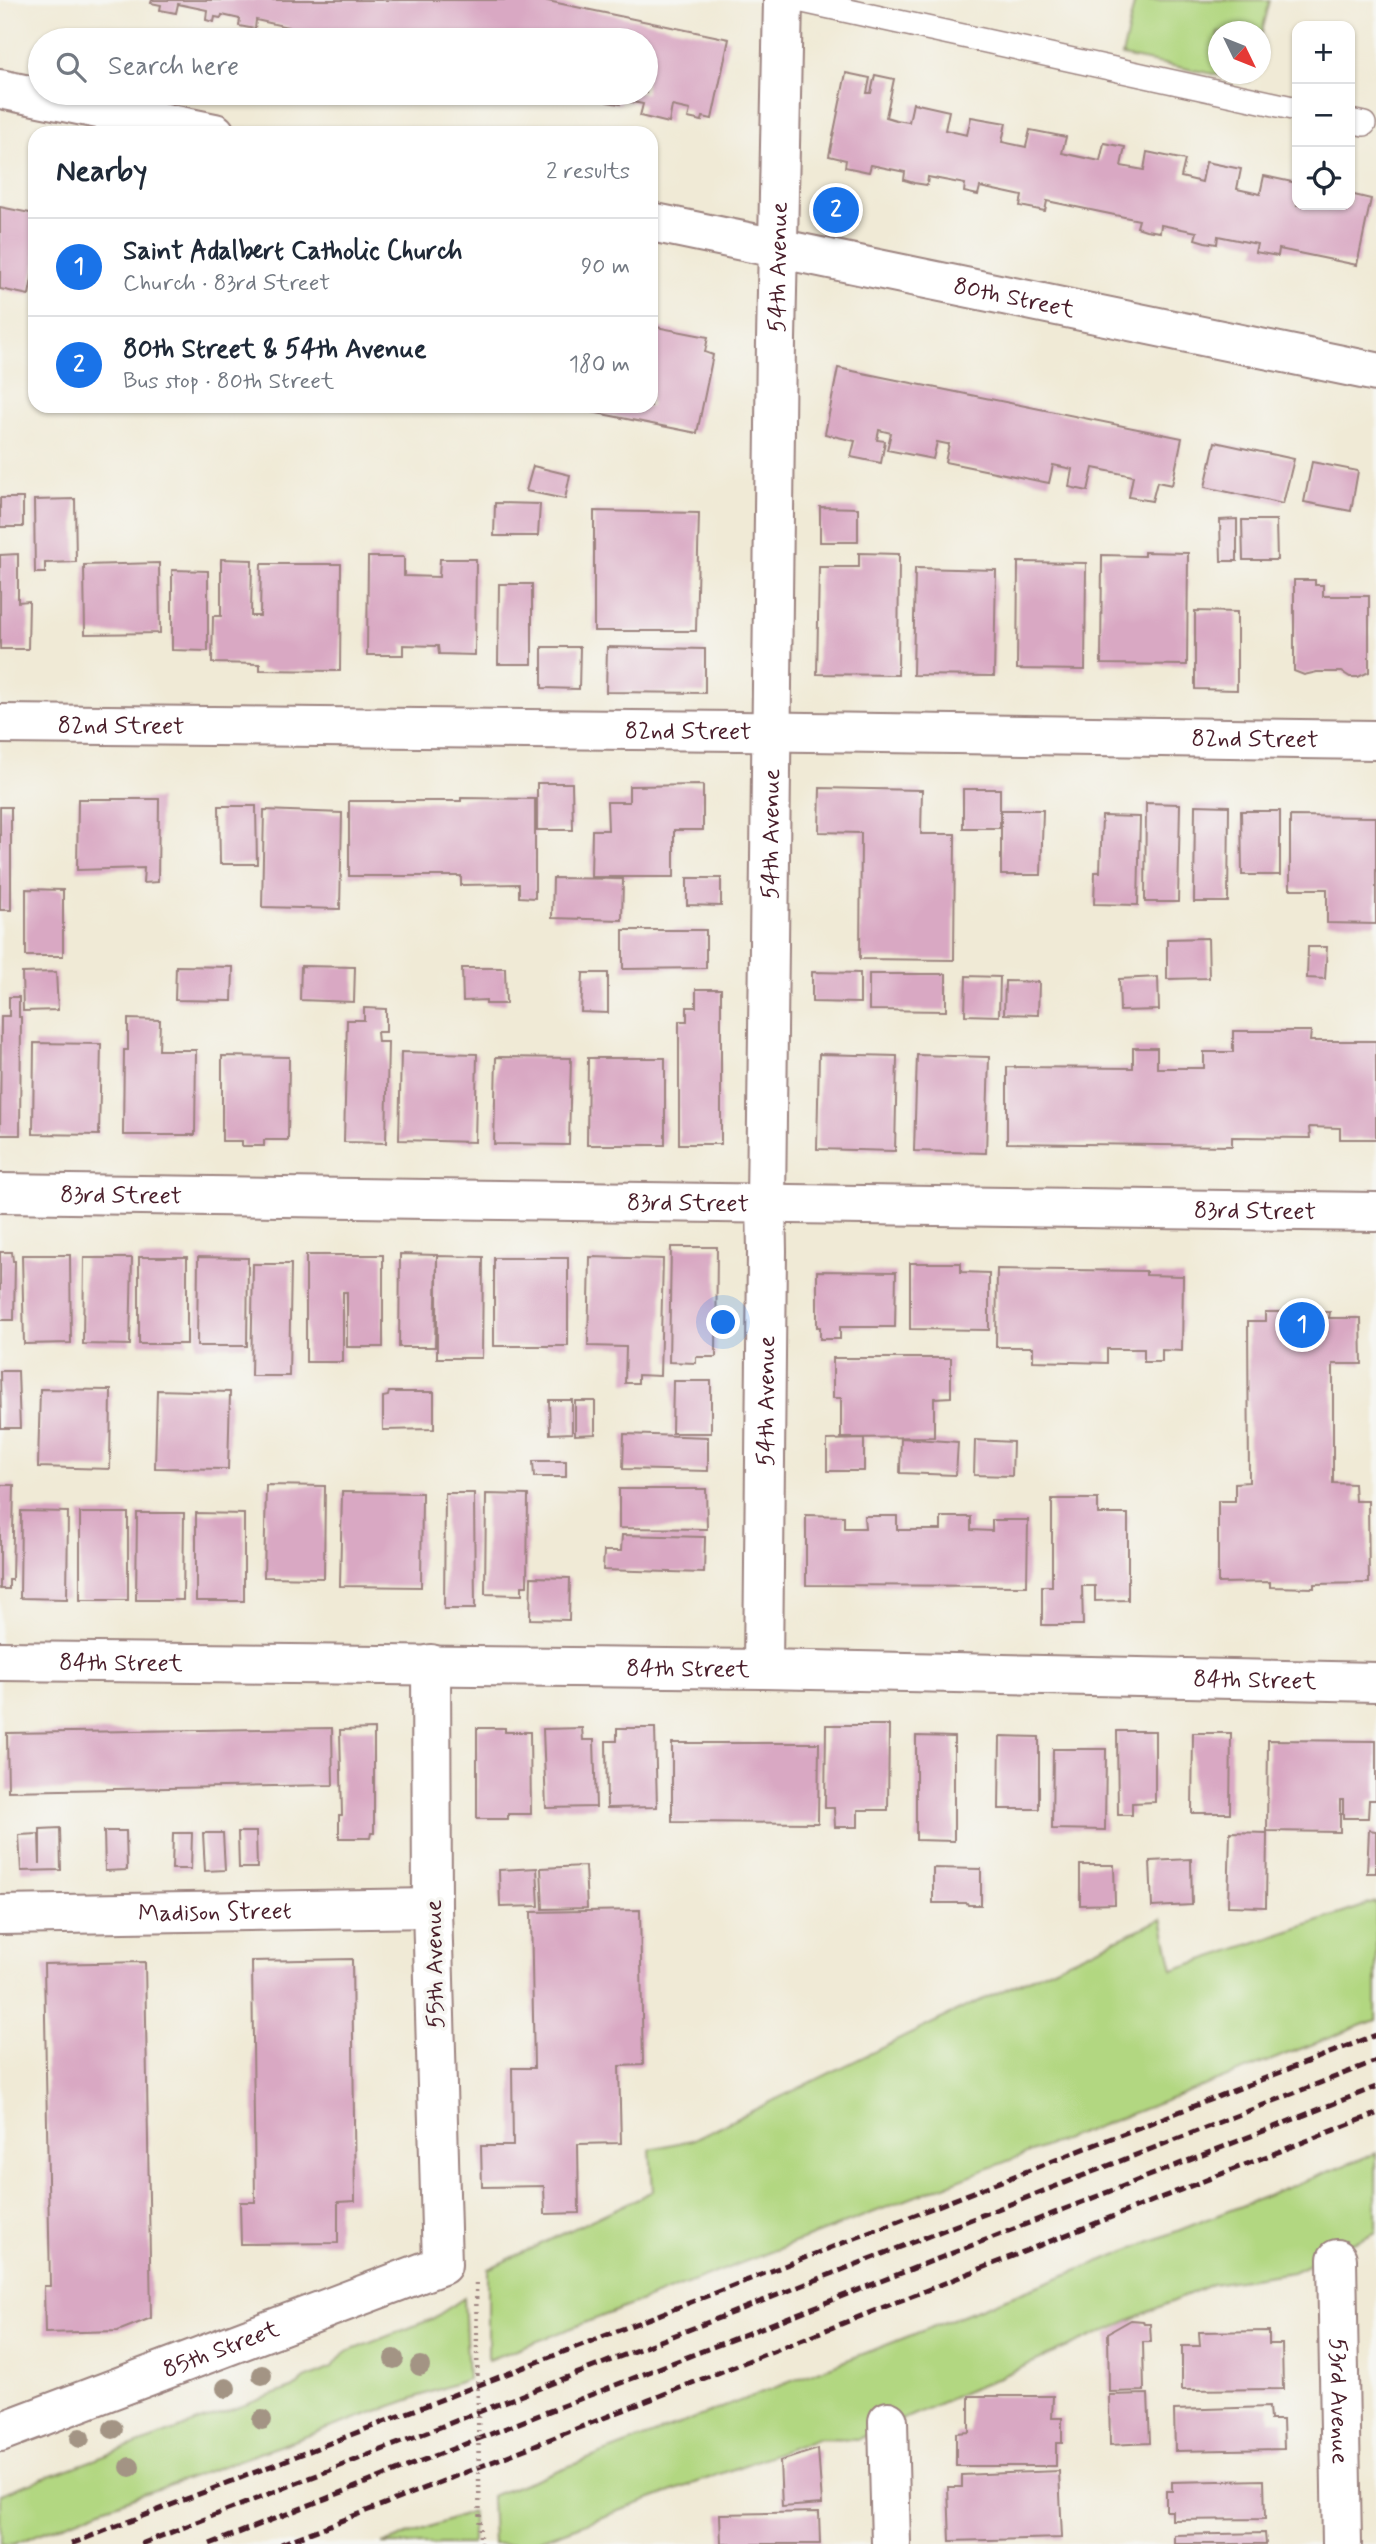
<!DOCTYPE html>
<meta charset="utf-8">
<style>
:root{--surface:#fff;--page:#f2f2f3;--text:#1f2937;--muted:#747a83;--line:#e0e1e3;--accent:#1a73e8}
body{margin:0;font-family:Mynerve,sans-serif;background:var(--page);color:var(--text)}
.controls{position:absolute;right:21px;top:21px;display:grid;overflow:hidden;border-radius:14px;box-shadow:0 2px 5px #0004}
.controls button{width:63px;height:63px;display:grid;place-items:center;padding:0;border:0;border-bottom:2px solid var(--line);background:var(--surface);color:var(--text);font:35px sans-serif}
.compass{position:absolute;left:1208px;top:21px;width:63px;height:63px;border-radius:50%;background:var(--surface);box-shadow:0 2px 5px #0004;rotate:133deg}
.you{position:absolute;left:724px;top:1323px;width:24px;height:24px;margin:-18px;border:5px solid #fff;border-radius:50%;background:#1a73e8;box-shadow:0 0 0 10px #1a73e833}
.badge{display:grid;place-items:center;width:46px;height:46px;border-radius:50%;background:var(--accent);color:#fff;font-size:23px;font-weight:700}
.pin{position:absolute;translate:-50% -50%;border:4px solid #fff;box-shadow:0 2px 7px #0006}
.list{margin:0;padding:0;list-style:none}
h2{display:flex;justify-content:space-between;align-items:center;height:91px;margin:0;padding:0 28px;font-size:30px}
h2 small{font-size:23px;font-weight:400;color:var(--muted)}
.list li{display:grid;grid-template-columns:46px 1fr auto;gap:21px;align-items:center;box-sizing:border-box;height:98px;padding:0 28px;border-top:2px solid var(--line)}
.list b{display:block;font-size:26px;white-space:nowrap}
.list p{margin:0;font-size:23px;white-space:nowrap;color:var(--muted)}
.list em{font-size:23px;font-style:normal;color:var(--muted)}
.icon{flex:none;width:38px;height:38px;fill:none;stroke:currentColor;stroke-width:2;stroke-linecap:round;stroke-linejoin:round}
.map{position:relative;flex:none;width:1376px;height:2544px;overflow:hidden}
.search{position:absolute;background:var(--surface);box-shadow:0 2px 5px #0004;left:28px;top:28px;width:630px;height:77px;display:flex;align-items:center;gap:18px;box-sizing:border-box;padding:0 24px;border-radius:38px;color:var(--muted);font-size:26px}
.panel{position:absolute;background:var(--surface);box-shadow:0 2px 5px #0004;left:28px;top:126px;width:630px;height:287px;border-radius:21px}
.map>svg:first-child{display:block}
.green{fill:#b2d781;stroke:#7e7b56;stroke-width:2}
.building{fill:#d9a8c3}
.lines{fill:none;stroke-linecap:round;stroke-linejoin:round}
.service-casing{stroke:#9d8480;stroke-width:26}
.minor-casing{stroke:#9d8480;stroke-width:42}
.tertiary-casing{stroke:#9d8480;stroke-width:42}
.service{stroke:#fff;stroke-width:23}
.minor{stroke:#fff;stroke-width:38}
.tertiary{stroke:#fff;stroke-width:38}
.rail{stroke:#4a1f2b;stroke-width:5;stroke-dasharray:10 5;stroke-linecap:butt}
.path-bridge{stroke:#9d8480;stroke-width:4.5;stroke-dasharray:2 5;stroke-linecap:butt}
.tree{fill:#a39484}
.labels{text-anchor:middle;stroke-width:7;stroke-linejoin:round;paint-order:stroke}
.street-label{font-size:24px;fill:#4a1f2b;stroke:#f6f6f2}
</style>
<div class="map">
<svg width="1376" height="2544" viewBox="0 0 1376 2544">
<rect width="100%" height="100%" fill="#f6f6f2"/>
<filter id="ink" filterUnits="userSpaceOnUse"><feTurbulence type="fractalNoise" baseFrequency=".0143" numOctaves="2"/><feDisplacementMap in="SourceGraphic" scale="14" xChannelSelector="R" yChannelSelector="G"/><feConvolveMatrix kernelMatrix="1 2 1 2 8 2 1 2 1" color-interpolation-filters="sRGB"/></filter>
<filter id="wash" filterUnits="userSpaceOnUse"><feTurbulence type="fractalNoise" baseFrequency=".00686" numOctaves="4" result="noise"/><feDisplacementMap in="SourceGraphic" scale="28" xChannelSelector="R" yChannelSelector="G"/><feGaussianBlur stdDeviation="1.57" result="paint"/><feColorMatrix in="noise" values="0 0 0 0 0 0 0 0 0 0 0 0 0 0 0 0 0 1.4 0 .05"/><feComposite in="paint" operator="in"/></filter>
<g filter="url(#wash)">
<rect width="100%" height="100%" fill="#f0ead6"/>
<!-- green -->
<g class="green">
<path d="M1135,0H1270L1261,36L1260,32H1218V74H1251L1249,81L1122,56Z"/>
<path d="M1376,1902V2020L488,2360V2269L653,2191L650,2149L692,2140L966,2007L1162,1919L1173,1970Z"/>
<path d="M1376,2153V2232L1293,2272L1212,2284L858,2439L818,2438L529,2544H493L491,2496L876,2349Z"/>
<path d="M464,2298L468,2379L109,2506L14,2544H0V2494L297,2386L305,2379L332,2368L344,2353L432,2319Z"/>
<path d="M472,2512V2544H382Z"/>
</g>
<g id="blocks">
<!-- building -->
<g class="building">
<path d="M152,0H543L729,39L712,119L703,117L702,121L688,118L690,110L672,106L669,123L640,116L643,104L621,100L620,104L607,102L609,93H646V40H325V38L300,33L299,38L287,35L288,27L256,20L255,29L239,26L240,19L222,15L221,18L215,17L214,22L206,20L207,10L178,4L176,13L160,10L161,5L151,3Z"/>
<path d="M846,73L870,78L867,93H871L875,75L894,79L886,117L896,120L909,122L913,103L949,111L945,130L967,135L971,117L1006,123L1002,142L1026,147L1030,130L1066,137L1062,153L1100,161L1104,143L1125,147L1121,166L1144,170L1147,152L1185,160L1181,177L1202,182L1206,162L1241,169L1237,189L1246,191L1260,194L1264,176L1297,183V205H1316L1335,209L1336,205H1350V194L1371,199L1357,265L1279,249L1278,256L1255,252L1257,244L1218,236L1217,244L1205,242L1195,239L1197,232L1161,225L1160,232L1146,230L1137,227L1139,220L1047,201L1045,211L1020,206L1022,196L980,187L978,195L964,192L965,184L928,177L927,185L914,183L904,180L905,172L871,165L869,172L845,167L846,160L829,156Z"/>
<path d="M0,207L35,214V263L29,295L0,289Z"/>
<path d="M651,326L708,337L705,352L713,355L697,433L567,407L651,406Z"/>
<path d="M838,368L1182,438L1172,485L1157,482L1152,501L1129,497L1133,476L1093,468L1088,491L1069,487L1072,469L1053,465L1049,483L945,462L949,444H947L937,442L933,459L887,450L891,433L879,430L877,440L885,441L881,463L851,457L855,441L825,434Z"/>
<path d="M1215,442L1294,459L1283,504L1205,487Z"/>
<path d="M1312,462L1358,471L1351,511L1304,502Z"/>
<path d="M533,466L570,475L565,499L526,491Z"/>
<rect x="0" y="498" width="23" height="29"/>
<path d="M75,499L76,562L45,563V573H35L34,500Z"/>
<path d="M495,503L540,504L538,536H494Z"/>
<path d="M820,507L858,508V542H820Z"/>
<path d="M594,511L699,513L696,631H594Z"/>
<path d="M1237,519V561H1221L1220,520Z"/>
<path d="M1242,520H1276L1277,560H1243Z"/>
<path d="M1144,552L1188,553L1187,665L1101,664L1102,555L1144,556Z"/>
<path d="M859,553L899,554L898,675L817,674L819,567H859Z"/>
<path d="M18,554V602L29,601L28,649H0V555Z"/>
<path d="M368,557H404V576L439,577L440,559H476L475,655L439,654L438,646L403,645V655H367Z"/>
<path d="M221,559L252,560L251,616H260L261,564H341L340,671L260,670V664L212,663L213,616H221Z"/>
<path d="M1018,562L1086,563L1085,670L1017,669Z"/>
<path d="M159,563L160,633L85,634L84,565Z"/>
<path d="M915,568L996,570L994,676L913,675Z"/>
<path d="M172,570L208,571V651L172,650Z"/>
<path d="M1294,580H1315V585H1323V596H1369V672L1358,677H1350L1342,672H1317L1304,675L1294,671Z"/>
<path d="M499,584H532V664H498Z"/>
<path d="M1195,611L1237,612V690L1195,689Z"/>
<path d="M542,647H580L579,689L542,688Z"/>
<path d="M607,647L705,649V693L606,692Z"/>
<path d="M537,783H572L573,830H537Z"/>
<path d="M703,785V830H674V877H591L592,830H608L607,802H629V786Z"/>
<path d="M820,788L922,790L921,834H955L954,960L860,959L861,833L819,832Z"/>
<rect x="963" y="789" width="37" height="39"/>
<path d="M461,798L535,799V898L519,897V884L461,885V876H349V801H461Z"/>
<path d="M78,799H159L158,882L143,883L144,868L77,870Z"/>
<path d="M1146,803L1180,804L1178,902H1145Z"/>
<path d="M1195,805L1229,806L1228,902H1194Z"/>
<path d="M219,806H256L257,864H220Z"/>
<rect x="0" y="807" width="11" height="103"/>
<path d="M264,810L342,813L340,909L262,907Z"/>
<path d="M1001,810H1043L1041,875H1001Z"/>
<path d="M1241,811H1280V875H1242Z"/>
<path d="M1102,816L1140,817L1138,905L1094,904L1095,872H1100Z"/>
<path d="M1290,816L1376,817V924L1327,923V889H1290Z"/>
<path d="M553,878L623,879L622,920L552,918Z"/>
<path d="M687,878H721V906L687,905Z"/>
<path d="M26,889L63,890V956H26Z"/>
<path d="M623,930H706V968L623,969Z"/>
<path d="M1208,938L1209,978L1167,979V939Z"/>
<path d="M1308,947H1327L1325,979L1307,978Z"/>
<path d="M176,966L233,967L232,1001L175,1000Z"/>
<path d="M301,966L355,967L354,1002L300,1000Z"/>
<path d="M462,968H505L506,1004H486V1000L463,1001Z"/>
<path d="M56,972L58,1010L23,1011L22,973Z"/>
<path d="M812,972L860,973V1003L812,1002Z"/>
<path d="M583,973H608V1013L581,1012Z"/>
<path d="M869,974H946V1011L869,1010Z"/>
<path d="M966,976L1000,977L999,1016L965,1015Z"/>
<path d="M1158,977L1159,1010L1120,1011L1119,979Z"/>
<path d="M1005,981L1039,982L1038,1015L1004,1014Z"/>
<path d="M696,989H721V1144H679V1021H687V1007H696Z"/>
<path d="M9,997H19V1017H21L20,1135H0L1,1016H9Z"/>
<path d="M364,1008L386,1009V1032H377L378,1042H388L386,1143L344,1142L347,1020H364Z"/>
<path d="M128,1019L160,1020L159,1050H196L195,1135H123L124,1050H128Z"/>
<path d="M1233,1031H1311L1310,1041H1376V1139H1340V1128L1309,1127L1310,1138L1232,1137V1146L1007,1143V1067L1133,1068V1048H1157V1068H1204V1052H1233Z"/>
<path d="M34,1043L101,1044L99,1135L33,1134Z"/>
<path d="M401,1052L477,1054L475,1142L399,1140Z"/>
<path d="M819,1054L897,1056L895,1151L817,1149Z"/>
<path d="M917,1055L989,1057L986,1153L914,1151Z"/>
<path d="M222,1056L289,1057L288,1140H264V1146H242V1141H222Z"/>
<path d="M496,1057L571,1058L569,1145L494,1144Z"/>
<path d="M588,1058H665V1145H587Z"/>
<path d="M671,1247H717L716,1357H696V1363L669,1362Z"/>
<path d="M0,1252H12L13,1261H15L14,1320H0Z"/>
<path d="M400,1254L437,1255L435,1347H399Z"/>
<path d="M22,1255H70L71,1343L24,1344Z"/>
<path d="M306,1255H383V1347H347V1292H343V1362H306Z"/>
<path d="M437,1256L483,1257L482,1358H437Z"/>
<rect x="139" y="1257" width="48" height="87"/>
<path d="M198,1257L248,1258L247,1346H197Z"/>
<path d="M590,1257L663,1259L660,1376L638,1375V1383H625L626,1347L588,1346Z"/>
<path d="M84,1258H132L130,1345L83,1344Z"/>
<rect x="494" y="1258" width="74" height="88"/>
<path d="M910,1263H961V1272L989,1273V1330L910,1329Z"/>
<path d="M253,1264H291L289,1376H251Z"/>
<path d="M997,1269L1146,1271V1275L1183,1276L1182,1351L1162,1350V1362H1144V1349H1107V1363L1033,1361V1347H996Z"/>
<path d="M817,1271L896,1272L895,1327H840V1339H820V1327H817Z"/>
<path d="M1265,1312H1330L1329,1318H1361L1362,1364H1333V1483L1354,1484L1355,1501H1368L1369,1583L1314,1584V1588L1270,1587V1582L1218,1583V1501H1235V1483L1249,1482L1248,1321H1265Z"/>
<path d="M833,1358H951V1397L934,1398V1437L841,1438V1398H833Z"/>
<path d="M0,1371H18L20,1428H1Z"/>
<path d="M673,1381H711V1433H672Z"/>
<path d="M40,1389L111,1390L110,1469L38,1467Z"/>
<path d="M157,1390L230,1392L228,1469L155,1468Z"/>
<path d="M389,1392H434V1429L383,1430V1397L388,1396Z"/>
<path d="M549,1400H572V1433L550,1434Z"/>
<path d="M575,1401H595V1434L575,1435Z"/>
<path d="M624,1434L708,1437V1471L623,1469Z"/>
<path d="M901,1438L958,1442L956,1475L900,1473Z"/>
<path d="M864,1439V1471H827V1440Z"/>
<path d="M975,1440L1013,1442L1012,1476L974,1475Z"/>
<path d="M533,1461H566V1477H534Z"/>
<path d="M0,1485H14L12,1580H9V1589H0Z"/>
<path d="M266,1485L325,1486L324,1578L264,1577Z"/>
<path d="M619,1489H706L707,1529L619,1528Z"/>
<path d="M342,1492L422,1493L421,1587L340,1586Z"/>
<path d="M445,1493H474L475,1609H444Z"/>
<path d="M486,1494L528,1495L527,1586H522V1595L485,1594Z"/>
<path d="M1052,1499H1098V1514H1128V1600L1095,1601V1586H1082L1083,1625H1042V1586H1052Z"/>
<path d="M21,1511L68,1512L67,1599L20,1598Z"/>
<rect x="80" y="1513" width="48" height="87"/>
<path d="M137,1513H184L183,1600H136Z"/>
<path d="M196,1513L244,1514V1601H196Z"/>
<path d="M806,1515L844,1516V1528H865L864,1516H897V1530H941V1517H971V1530L992,1531V1520H1028L1027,1586L806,1585Z"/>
<path d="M622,1535L705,1537L704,1573L603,1570L604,1551H621Z"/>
<path d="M531,1577L570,1578L569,1620L530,1619Z"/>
<path d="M826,1725H889L888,1810H858V1827H835L834,1808H825Z"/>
<path d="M332,1728L333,1785L8,1791L7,1733Z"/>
<path d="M477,1728H505V1732H530L531,1814H508V1819H477Z"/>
<path d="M582,1728L583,1740H594L596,1807L546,1808L543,1729Z"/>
<path d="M617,1728H655L657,1807L607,1808L606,1741H617Z"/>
<path d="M374,1729V1833H371L370,1838H339V1815H342L340,1730Z"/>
<path d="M1117,1731H1155V1802L1132,1803V1815H1118Z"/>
<path d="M1193,1733H1231L1230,1813H1192Z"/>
<path d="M916,1736L954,1737V1841L916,1840Z"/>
<path d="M1000,1736L1039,1737V1809H999Z"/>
<path d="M1268,1740L1376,1741V1800H1369L1368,1818H1343V1800H1340V1832L1267,1831Z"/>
<path d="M672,1743H819L818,1823L672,1822Z"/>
<path d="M1053,1749H1106L1105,1830L1052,1829Z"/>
<path d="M60,1828L61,1870L21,1871L19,1835L39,1834L40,1864V1829Z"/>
<path d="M1369,1830L1376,1831V1873H1367Z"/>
<path d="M104,1831H126L127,1870L105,1871Z"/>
<path d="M238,1832H256L257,1868H239Z"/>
<path d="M1230,1832L1267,1833L1266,1907L1228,1906Z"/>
<path d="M173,1833H192L191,1869H172Z"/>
<path d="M203,1833H223L225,1870L205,1871Z"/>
<path d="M1191,1859L1192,1905L1152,1907L1150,1861Z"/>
<path d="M1080,1865H1114L1115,1904L1080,1905Z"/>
<path d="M585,1866L587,1908L543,1909L541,1868Z"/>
<path d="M537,1868L539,1906L500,1907L499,1870Z"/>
<path d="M933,1868L981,1869V1905H968L967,1903H933Z"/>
<path d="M640,1910L643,2065L619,2066L621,2143L578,2144L579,2213L545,2214L544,2186L482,2187L481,2146H513L512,2068H534L531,1912Z"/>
<path d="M352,1959L355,2201L338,2202V2243L241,2244L240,2202H255L252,1961Z"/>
<path d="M145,1962L151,2318L118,2331L45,2333L44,2286H50L44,1964Z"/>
<path d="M1131,2320L1143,2321L1144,2324H1150L1151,2342H1143L1144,2391L1109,2392L1108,2333Z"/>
<path d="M1269,2331V2344H1282L1283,2389L1182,2390V2346H1200L1199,2332Z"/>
<path d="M1148,2394L1150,2443L1110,2445L1109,2395Z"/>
<path d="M969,2396H1053L1052,2418H1062V2443H1056V2466H956V2433L969,2432Z"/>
<path d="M1269,2407L1270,2420H1283L1284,2449L1175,2451L1174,2410Z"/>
<path d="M818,2449L822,2504L782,2507L780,2461Z"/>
<path d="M1059,2471L1062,2538L950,2541L948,2487H962V2475Z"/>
<path d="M1264,2480L1265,2519L1172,2520V2511H1166V2491H1172V2482Z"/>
<path d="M819,2512L820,2544H721L720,2514Z"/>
<path d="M1265,2533L1266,2544H1174V2535Z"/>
</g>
</g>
</g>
<g filter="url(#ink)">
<use href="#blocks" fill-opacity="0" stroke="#9d8480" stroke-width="2"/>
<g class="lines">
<!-- service casing -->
<g class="service-casing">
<g id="service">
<path d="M798,0L1297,109"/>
<path d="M1350,121L1364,124"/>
</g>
</g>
<!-- minor casing -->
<g class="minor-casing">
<g id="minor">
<path id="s1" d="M0,724L738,731L1376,740"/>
<path id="s2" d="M0,1193L1376,1212"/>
<path id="s3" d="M0,1661L763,1669L1376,1682"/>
<path id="s4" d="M763,1669L767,1251L766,1203L776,340L783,0"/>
<path id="s5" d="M0,1915L432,1908"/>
<path id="s6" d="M1337,2259L1342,2544"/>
<path d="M888,2421L891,2544"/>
<path id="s7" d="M0,2432L442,2265L432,1908L431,1664"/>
</g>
</g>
<!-- tertiary casing -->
<g class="tertiary-casing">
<g id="tertiary">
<path d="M0,89L215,133"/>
<path id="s8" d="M651,222L1376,372"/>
</g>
</g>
<!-- service -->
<use href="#service" class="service"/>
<!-- minor -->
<use href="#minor" class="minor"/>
<!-- tertiary -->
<use href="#tertiary" class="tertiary"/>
<!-- rail -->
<g class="rail">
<path d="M71,2544L1376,2035"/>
<path d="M141,2544L1376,2061"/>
<path d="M210,2544L1376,2087"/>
<path d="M281,2544C647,2403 1010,2255 1376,2114"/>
</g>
<!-- path-bridge -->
<path class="path-bridge" d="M476,2283L480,2544"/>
</g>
<!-- trees -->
<g class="tree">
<circle cx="394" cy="2359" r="10"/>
<circle cx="420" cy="2366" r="10"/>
<circle cx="262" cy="2375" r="10"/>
<circle cx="226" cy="2388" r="10"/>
<circle cx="262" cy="2420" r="10"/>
<circle cx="113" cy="2429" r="10"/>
<circle cx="80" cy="2438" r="10"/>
<circle cx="130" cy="2467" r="10"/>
</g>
</g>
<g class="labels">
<!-- street labels -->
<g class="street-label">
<text dy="8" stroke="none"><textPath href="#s4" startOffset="1402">54th Avenue</textPath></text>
<text dy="8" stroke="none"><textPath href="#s8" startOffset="371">80th Street</textPath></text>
<text dy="8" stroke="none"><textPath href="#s1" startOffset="121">82nd Street</textPath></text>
<text dy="8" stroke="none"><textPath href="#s1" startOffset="688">82nd Street</textPath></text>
<text dy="8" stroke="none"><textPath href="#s1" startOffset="1255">82nd Street</textPath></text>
<text dy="8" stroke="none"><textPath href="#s4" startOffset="835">54th Avenue</textPath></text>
<text dy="8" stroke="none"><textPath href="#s2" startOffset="121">83rd Street</textPath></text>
<text dy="8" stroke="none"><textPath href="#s2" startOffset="688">83rd Street</textPath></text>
<text dy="8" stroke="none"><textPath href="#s2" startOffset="1255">83rd Street</textPath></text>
<text dy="8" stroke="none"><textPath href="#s4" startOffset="268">54th Avenue</textPath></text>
<text dy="8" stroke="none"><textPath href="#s3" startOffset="121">84th Street</textPath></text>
<text dy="8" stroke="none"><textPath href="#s3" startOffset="688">84th Street</textPath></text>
<text dy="8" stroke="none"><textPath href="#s3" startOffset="1255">84th Street</textPath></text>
<text dy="8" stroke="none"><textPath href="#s5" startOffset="215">Madison Street</textPath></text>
<text transform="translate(434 1964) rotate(-91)" y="8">55th Avenue</text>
<text dy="8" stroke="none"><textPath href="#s7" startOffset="236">85th Street</textPath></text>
<text dy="8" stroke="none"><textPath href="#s6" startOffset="142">53rd Avenue</textPath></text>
</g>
</g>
</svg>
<div class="controls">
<button>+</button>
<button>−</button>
<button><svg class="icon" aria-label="locate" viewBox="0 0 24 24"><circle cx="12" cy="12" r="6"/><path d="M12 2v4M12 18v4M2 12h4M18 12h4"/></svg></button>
</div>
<svg class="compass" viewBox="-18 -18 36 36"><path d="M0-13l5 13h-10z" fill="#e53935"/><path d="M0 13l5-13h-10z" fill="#747a83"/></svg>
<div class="you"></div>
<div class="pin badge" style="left:1302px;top:1325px">1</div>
<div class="pin badge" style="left:836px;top:210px">2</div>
<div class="search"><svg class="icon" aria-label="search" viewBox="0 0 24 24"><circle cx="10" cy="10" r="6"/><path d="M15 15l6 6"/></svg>Search here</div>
<section class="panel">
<h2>Nearby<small>2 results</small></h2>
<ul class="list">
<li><span class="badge">1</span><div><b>Saint Adalbert Catholic Church</b><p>Church · 83rd Street</p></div><em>90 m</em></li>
<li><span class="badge">2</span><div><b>80th Street &amp; 54th Avenue</b><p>Bus stop · 80th Street</p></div><em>180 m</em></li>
</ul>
</section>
</div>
